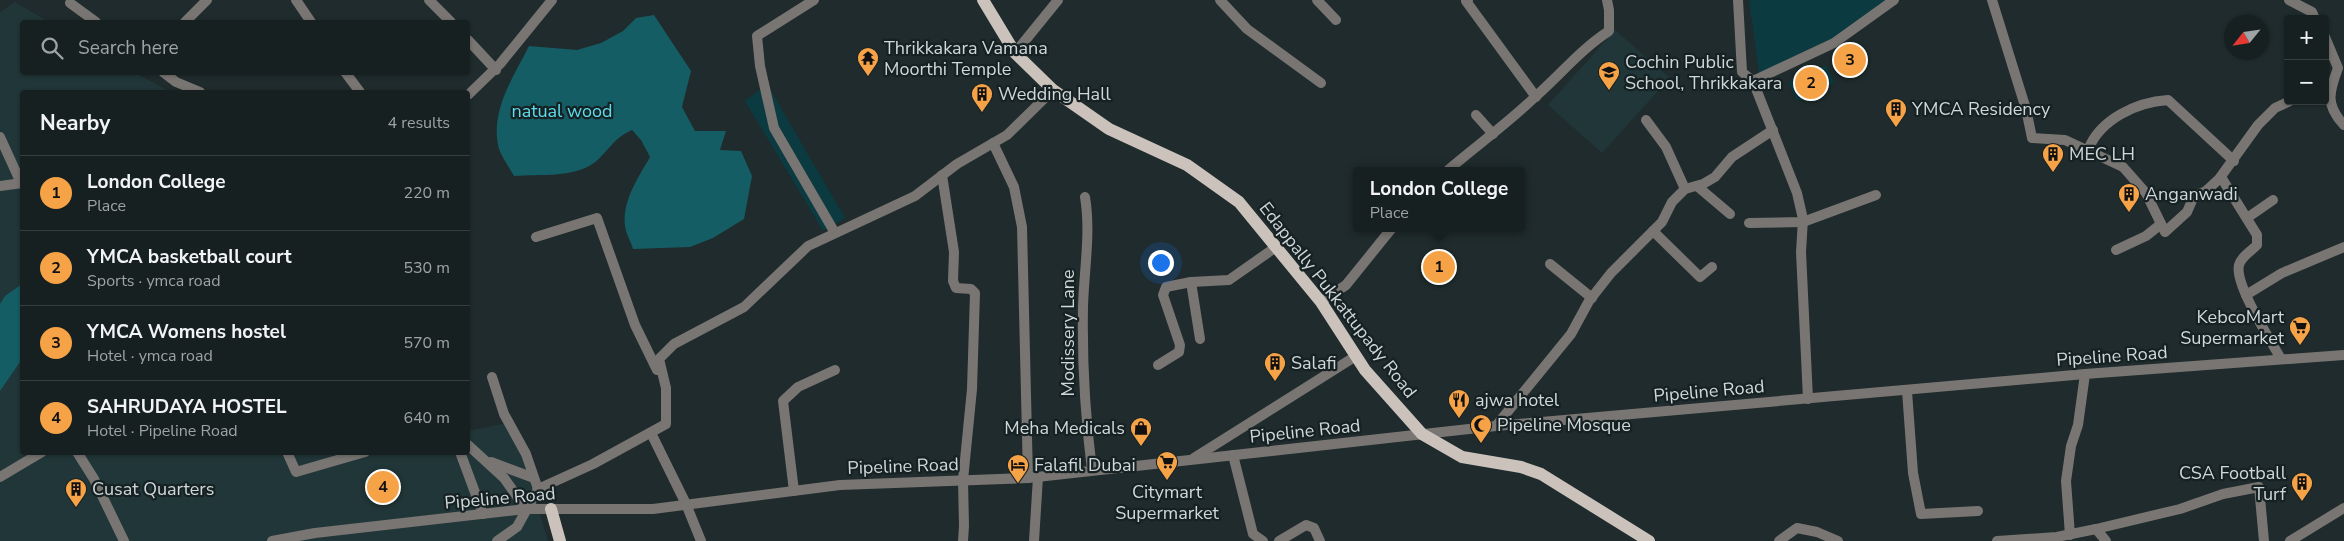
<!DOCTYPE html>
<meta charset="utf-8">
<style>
:root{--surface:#172021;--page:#242d2e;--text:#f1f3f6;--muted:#9ea3a5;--line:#363e3f;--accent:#f6a247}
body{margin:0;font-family:"Nunito Sans",sans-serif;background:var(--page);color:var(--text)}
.controls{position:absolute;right:15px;top:15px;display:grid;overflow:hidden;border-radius:5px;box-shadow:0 1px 4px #0004}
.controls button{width:45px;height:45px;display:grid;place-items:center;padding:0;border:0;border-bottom:1px solid var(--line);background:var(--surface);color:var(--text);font:25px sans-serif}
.compass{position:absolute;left:2224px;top:15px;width:45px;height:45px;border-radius:50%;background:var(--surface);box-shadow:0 1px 4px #0004;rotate:240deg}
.you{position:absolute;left:1160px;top:262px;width:18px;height:18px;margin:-12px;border:4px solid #fff;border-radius:50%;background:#1a73e8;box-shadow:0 0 0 8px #1a73e833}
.badge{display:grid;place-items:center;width:32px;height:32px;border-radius:50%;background:var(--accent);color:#111;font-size:16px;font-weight:700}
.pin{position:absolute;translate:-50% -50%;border:2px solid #fff;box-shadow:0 1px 5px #0006}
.popup{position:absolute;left:1353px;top:167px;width:172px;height:65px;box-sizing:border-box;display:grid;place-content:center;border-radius:5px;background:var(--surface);filter:drop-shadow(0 1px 4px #0005);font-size:16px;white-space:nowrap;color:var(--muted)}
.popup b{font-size:19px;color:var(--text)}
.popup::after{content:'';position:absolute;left:50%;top:100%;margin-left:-10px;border:10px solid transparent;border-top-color:var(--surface)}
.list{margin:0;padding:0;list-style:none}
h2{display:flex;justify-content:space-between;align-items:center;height:65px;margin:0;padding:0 20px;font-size:21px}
h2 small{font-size:16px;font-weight:400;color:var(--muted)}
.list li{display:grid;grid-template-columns:32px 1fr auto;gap:15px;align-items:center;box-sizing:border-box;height:75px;padding:0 20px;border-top:1px solid var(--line)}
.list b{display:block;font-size:19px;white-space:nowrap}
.list p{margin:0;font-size:16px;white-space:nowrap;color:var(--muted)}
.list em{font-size:16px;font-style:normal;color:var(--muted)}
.icon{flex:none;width:28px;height:28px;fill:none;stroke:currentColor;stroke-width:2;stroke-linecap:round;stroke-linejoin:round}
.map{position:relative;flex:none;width:2344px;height:541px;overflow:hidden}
.search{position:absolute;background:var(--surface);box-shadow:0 1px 4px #0004;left:20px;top:20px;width:450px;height:55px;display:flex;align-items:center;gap:12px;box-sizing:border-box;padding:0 18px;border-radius:5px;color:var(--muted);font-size:19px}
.panel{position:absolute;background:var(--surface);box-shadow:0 1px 4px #0004;left:20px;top:90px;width:450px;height:365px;border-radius:5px}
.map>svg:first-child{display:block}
.built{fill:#213638}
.green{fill:#0b3b40}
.forest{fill:#155d64}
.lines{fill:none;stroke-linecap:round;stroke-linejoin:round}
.minor{stroke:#797572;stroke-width:10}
.major{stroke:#cbc3bb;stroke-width:12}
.labels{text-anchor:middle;stroke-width:4.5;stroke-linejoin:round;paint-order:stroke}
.poi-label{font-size:18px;fill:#d0d7d8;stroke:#162123;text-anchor:start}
.park-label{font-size:18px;fill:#5cdeed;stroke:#162123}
.street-label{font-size:18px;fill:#d0d7d8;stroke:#162123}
</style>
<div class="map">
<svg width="2344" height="541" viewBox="0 0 2344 541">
<rect width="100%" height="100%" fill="#1f2b2c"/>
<!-- built -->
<g class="built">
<path d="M15,2L49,22H22V72L135,73L171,92H22V452H333L338,458L364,452H468V431L512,422L548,541H0V12Z"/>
<path d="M1615,30L1670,78L1602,153L1548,105Z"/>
</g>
<!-- green -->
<g class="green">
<path d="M1749,0H1887L1846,32L1759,73Z"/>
<path d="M1826,65L1834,83L1797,101L1788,82Z"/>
<path d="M767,84L845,218L823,231L745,101Z"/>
</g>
<!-- forest -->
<g class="forest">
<path d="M654,15L691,71L682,107L695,131H726L720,150L741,151L752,176L744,219L713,238L690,247L633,249C631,242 626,234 625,226C622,201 638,178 650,157L641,140L632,130C612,139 609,151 594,163C573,178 540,174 514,176C509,167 500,155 498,145C491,109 514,76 529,46L577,50L601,43L623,31L636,18Z"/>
<path d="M22,284V359L0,391V304L5,296Z"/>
</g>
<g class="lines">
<!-- minor -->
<g class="minor">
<path d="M296,0L311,22"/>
<path d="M429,0L451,22"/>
<path d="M814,0L757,36L760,66L774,128L835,233"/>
<path d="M1220,0L1247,29L1321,83"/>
<path d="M1317,0L1336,20"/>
<path d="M1468,0L1466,1L1536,97"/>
<path d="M1738,0L1742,72L1753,81L1797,193L1803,219L1801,252L1808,399"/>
<path d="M1992,0L2026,109L2032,138L2065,140L2123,167L2146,193L2165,232L2187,212L2194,196L2206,191L2219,179L2258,125L2275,108L2290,101"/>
<path d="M2289,0L2312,12L2315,19"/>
<path d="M70,3L96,22"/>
<path d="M185,22L207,0"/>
<path d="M2325,37L2338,68C2329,92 2325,105 2344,125"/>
<path d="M468,40L496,70"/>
<path d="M1015,53L1058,0"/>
<path d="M163,72L176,82L200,92"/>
<path d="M345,72L360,92"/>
<path d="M1753,81L1834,43L1894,0"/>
<path d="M468,95L500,64L552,0"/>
<path d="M1476,115L1493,134"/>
<path d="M1646,120L1666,147L1685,189"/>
<path d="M0,137L21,183"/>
<path d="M993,143L1014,187L1022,227L1028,478"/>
<path d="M2088,150C2100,119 2137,102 2168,100L2234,161"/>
<path d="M1447,171C1476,146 1507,124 1535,97C1560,75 1581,49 1609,31V10L1607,0"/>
<path d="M942,175L954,252L953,281L956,288L971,289L975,293L972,389L963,480L964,526L963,541"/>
<path d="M2221,177L2257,235V245C2251,251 2241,257 2239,265C2234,284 2271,341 2281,359"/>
<path d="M0,186L22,183"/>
<path d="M1697,186L1730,214"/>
<path d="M1085,197C1091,233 1084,270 1083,307C1082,362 1085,415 1092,470"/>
<path d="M2247,218L2273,200"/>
<path d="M1749,223L1803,222L1876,195"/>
<path d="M1653,231L1700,277L1712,267"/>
<path d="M536,237L597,218L635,325L657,370"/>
<path d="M2116,250L2146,236L2161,224"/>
<path d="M1550,264L1592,298"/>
<path d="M2246,295L2282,273L2344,247"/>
<path d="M1321,302L1346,285L1392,228"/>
<path d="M1200,339L1191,282L1229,280L1276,247"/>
<path d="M1158,365L1179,352L1180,345L1163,295L1166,287L1191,282"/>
<path d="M492,377L504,414L526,454L538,489"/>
<path d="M1907,391L1913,473L1921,514L1978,511"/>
<path d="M1496,426L1571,334L1589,301L1611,273L1662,222L1672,202L1685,189L1703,184L1715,177L1732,157L1773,130"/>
<path d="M651,433L686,504L701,541"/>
<path d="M468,445L504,478L526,509"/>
<path d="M77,452L94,479L124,541"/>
<path d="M287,452L296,472L365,452"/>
<path d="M460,452L483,514"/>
<path d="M1233,455L1253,534L1263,541"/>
<path d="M1194,458L1356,356"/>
<path d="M491,462L534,478"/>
<path d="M0,477L42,452"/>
<path d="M794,491L783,401L798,387L835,370"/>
<path d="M2096,529L2180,509L2223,494L2259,487L2264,541"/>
<path d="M2070,535L2066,481L2071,446L2078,425L2085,374"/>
<path d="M272,541L315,533L526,509H653L840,485L1028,478L1496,426L2085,374L2344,355"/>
<path d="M497,541L517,527L538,489L593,464L666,424V388L659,359L674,344L744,307L808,246L915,196L957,164L1007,135L1053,90"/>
<path d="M1034,541L1038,477"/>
<path d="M1279,541L1306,525L1314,528L1320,541"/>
<path d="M1779,541L1797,528L1817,532L1838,541"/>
<path d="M1997,541L2057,537L2096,529L2106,541"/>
<path d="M2290,541L2344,508"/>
</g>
<!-- major -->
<g class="major">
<path d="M983,0L1015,53L1053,90L1109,129L1187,165L1239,202L1321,302L1365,370L1422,434L1462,457L1521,467L1541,474L1649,541"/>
<path d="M551,509L560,541"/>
</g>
</g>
<!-- icons -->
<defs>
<g id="temple-pin" transform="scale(1.125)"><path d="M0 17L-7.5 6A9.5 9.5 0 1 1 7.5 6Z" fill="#f6a247" stroke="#162123"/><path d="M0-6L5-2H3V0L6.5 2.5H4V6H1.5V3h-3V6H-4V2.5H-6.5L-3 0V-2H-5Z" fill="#111"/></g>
<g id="school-pin" transform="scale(1.125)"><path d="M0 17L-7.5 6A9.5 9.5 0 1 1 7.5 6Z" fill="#f6a247" stroke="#162123"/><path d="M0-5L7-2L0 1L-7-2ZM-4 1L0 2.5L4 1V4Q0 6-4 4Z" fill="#111"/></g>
<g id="building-pin" transform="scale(1.125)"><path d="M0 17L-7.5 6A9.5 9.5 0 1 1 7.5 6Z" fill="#f6a247" stroke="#162123"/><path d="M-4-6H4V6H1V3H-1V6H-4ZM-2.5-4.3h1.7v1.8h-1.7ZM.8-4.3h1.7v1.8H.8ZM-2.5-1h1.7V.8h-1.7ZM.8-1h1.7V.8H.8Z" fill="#111"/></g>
<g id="supermarket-pin" transform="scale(1.125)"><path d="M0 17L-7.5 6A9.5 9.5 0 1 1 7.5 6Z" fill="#f6a247" stroke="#162123"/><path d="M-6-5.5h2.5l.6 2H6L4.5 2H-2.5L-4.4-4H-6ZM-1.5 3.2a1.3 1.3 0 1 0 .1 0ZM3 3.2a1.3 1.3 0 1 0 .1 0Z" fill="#111"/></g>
<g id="restaurant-pin" transform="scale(1.125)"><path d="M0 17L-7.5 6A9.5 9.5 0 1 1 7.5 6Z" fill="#f6a247" stroke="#162123"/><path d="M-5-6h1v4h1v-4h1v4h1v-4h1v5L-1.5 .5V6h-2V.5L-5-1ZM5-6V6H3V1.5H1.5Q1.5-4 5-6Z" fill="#111"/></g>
<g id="mosque-pin" transform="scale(1.125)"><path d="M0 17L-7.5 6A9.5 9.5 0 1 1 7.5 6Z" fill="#f6a247" stroke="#162123"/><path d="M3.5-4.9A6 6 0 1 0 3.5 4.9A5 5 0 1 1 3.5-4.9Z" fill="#111"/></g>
<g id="shop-pin" transform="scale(1.125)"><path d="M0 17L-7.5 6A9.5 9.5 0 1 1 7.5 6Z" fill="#f6a247" stroke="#162123"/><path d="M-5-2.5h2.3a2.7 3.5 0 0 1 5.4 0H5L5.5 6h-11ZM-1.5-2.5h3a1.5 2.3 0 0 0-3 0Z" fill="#111"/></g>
<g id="hotel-pin" transform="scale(1.125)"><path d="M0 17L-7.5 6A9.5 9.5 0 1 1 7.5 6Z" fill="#f6a247" stroke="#162123"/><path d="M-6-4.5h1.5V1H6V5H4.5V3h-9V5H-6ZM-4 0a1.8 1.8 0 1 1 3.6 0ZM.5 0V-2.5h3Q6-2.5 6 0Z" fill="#111"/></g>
</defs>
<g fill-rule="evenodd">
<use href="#temple-pin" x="868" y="58"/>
<use href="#school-pin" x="1609" y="72"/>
<use href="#building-pin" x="982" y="94"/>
<use href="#building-pin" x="1896" y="109"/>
<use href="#building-pin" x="2053" y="154"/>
<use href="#building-pin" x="2129" y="194"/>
<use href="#supermarket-pin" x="2300" y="327"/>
<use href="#building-pin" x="1275" y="363"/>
<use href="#restaurant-pin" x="1459" y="400"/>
<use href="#mosque-pin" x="1481" y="425"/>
<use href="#shop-pin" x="1141" y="428"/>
<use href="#supermarket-pin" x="1167" y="462"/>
<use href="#hotel-pin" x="1018" y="465"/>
<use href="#building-pin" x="2302" y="483"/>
<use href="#building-pin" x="76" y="489"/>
</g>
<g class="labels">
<!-- poi labels -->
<g class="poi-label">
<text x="884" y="54">Thrikkakara Vamana<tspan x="884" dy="21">Moorthi Temple</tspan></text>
<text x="1625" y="68">Cochin Public<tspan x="1625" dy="21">School, Thrikkakara</tspan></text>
<text x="998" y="100">Wedding Hall</text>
<text x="1912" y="115">YMCA Residency</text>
<text x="2069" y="160">MEC LH</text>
<text x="2145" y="200">Anganwadi</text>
<text x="2284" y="323" text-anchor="end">KebcoMart<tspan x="2284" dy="21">Supermarket</tspan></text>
<text x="1291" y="369">Salafi</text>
<text x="1475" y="406">ajwa hotel</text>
<text x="1497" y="431">Pipeline Mosque</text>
<text x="1125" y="434" text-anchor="end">Meha Medicals</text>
<text x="1034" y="471">Falafil Dubai</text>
<text x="2286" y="479" text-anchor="end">CSA Football<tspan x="2286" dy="21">Turf</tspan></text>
<text x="92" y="495">Cusat Quarters</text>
<text x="1167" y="498" text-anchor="middle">Citymart<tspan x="1167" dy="21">Supermarket</tspan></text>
</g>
<!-- park labels -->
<g class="park-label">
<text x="562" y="117">natual wood</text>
</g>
<!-- street labels -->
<g class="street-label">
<text transform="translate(1338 300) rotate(52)" y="6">Edappally Pukkattupady Road</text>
<text transform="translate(1068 333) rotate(-90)" y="6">Modissery Lane</text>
<text transform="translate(2112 356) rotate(-4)" y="6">Pipeline Road</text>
<text transform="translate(1709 391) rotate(-5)" y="6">Pipeline Road</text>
<text transform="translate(1305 431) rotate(-6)" y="6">Pipeline Road</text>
<text transform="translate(903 466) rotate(-2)" y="6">Pipeline Road</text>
<text transform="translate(500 498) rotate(-5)" y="6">Pipeline Road</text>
</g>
</g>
</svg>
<div class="controls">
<button>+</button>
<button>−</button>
</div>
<svg class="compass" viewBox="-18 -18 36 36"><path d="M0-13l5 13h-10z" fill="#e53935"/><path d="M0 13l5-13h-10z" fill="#9ea3a5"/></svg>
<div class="you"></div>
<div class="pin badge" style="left:1439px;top:267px">1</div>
<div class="popup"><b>London College</b>Place</div>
<div class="pin badge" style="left:1811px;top:83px">2</div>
<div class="pin badge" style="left:1850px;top:60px">3</div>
<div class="pin badge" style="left:383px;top:487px">4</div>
<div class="search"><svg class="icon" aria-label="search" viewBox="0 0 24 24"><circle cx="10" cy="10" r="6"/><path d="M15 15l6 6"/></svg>Search here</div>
<section class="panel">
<h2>Nearby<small>4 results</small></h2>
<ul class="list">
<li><span class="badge">1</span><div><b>London College</b><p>Place</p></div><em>220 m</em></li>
<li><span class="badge">2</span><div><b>YMCA basketball court</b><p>Sports · ymca road</p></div><em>530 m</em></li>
<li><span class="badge">3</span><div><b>YMCA Womens hostel</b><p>Hotel · ymca road</p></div><em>570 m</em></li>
<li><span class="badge">4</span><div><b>SAHRUDAYA HOSTEL</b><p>Hotel · Pipeline Road</p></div><em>640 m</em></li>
</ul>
</section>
</div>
